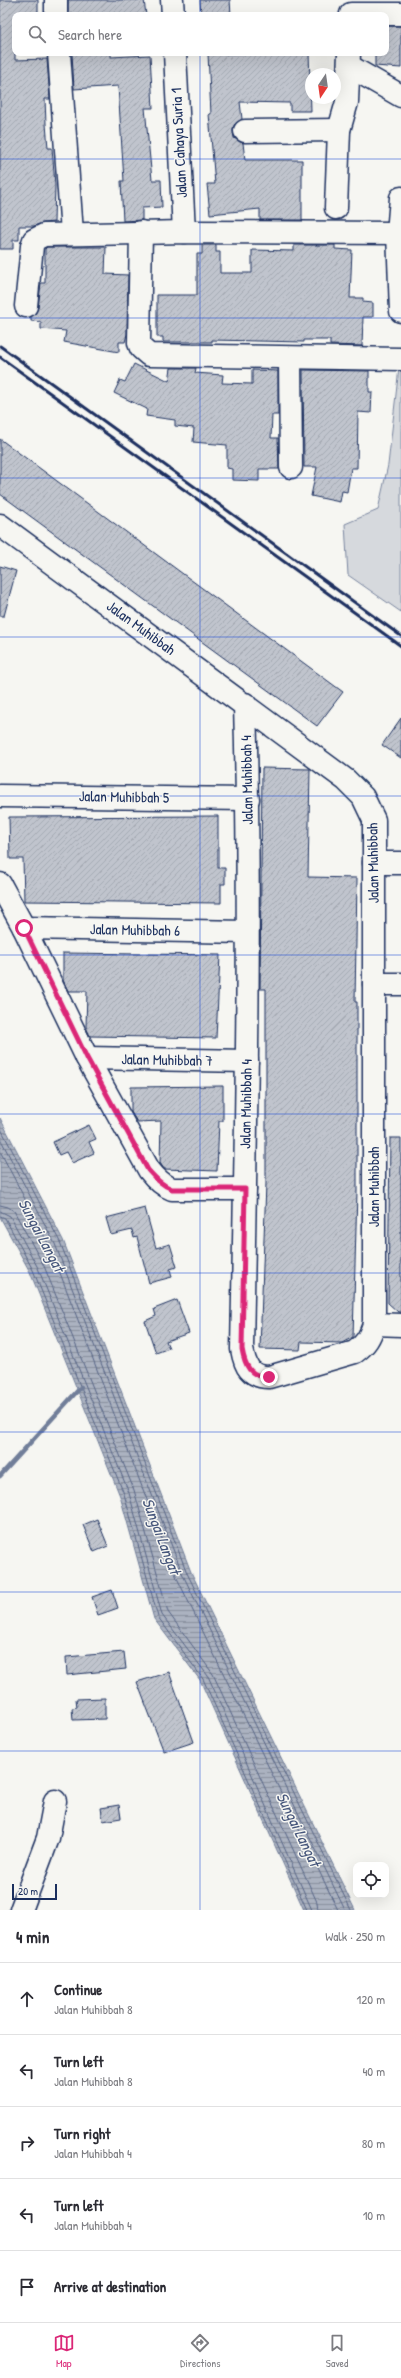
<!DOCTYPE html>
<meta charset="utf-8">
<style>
:root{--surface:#fff;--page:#f7f7f7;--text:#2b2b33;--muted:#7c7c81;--line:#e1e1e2;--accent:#db2777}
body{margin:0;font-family:"Patrick Hand",sans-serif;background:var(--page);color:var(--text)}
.controls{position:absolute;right:12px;bottom:12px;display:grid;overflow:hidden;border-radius:8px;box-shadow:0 4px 16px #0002}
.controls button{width:36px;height:36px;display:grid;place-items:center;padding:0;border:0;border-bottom:1px solid var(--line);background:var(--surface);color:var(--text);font:20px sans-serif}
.compass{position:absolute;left:305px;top:68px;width:36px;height:36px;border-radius:50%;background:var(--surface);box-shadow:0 4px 16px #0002;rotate:193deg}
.scale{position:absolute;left:12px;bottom:10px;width:45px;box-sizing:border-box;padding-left:4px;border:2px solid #1b2f5e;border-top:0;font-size:11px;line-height:14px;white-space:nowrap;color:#1b2f5e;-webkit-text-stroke:3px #f6f6f2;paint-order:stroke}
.stop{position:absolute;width:12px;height:12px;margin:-9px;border:3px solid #db2777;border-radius:50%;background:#fff}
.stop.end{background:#db2777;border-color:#fff;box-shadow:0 1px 4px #0008}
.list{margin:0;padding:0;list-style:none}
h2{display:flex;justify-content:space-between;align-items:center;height:52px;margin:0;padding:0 16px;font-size:17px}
h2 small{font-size:13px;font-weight:400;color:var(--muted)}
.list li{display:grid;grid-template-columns:26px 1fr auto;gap:12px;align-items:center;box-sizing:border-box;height:72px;padding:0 16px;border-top:1px solid var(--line)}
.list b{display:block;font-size:15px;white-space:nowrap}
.list p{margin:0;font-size:13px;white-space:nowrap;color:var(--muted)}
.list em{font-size:13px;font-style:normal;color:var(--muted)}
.icon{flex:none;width:22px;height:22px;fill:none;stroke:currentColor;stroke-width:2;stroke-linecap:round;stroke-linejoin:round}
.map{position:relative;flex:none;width:401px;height:1910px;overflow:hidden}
.search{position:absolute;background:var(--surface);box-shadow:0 4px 16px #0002;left:12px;right:12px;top:12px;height:44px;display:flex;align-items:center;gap:10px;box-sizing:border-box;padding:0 14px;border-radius:8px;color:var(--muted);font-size:15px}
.sheet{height:412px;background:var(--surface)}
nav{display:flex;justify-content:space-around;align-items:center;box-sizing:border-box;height:56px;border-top:1px solid var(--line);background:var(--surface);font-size:11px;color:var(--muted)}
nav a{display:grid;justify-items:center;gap:2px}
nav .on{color:var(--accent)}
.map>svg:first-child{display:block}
.park{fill:#d6d9dd;stroke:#78849e}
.water{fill:url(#water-rules);stroke:#717e99}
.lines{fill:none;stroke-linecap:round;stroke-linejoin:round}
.shore{stroke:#556385;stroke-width:1}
.stream{stroke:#717e99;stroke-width:4.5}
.building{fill:url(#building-hatch);stroke:#1b2f5e}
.minor-casing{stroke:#1b2f5e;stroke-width:25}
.minor{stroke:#f6f6f2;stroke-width:22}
.rail{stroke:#1b2f5e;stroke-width:3}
.route{stroke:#db2777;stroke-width:5}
.grid{fill:none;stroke:#1d4ed8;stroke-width:1;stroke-opacity:0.55}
.labels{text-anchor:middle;stroke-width:3;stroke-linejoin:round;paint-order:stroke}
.street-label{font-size:15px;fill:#1b2f5e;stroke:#f6f6f2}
.water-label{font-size:16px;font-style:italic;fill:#46567b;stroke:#f6f6f2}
</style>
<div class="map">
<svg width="401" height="1910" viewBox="0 0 401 1910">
<defs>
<pattern id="water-rules" width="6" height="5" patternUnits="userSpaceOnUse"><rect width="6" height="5" fill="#abb2c0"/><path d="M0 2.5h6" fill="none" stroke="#8a919f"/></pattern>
<pattern id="building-hatch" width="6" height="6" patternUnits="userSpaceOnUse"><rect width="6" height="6" fill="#c0c4cd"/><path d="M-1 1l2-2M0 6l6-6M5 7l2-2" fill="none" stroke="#a4a9b2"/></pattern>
</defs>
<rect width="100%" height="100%" fill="#f6f6f2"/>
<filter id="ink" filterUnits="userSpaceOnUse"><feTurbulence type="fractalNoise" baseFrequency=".025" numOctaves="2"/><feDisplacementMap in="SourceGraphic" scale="8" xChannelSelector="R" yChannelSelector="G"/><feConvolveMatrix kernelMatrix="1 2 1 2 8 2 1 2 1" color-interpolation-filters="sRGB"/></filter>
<g filter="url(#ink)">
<!-- park -->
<path class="park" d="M401,350V612L348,575L345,524L378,510L388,465Z"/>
<!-- water -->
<path class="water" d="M0,1118L63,1240L191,1572L355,1910H304L200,1680L154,1619L120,1496L30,1272L0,1217Z"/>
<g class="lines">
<!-- shore -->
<g class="shore">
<path d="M0,1127L60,1242L187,1573L351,1910"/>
<path d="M0,1138L55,1244L183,1575L345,1910"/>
<path d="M0,1151L50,1247L177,1578L338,1910"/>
<path d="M0,1205L8,1207L14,1211L44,1266L134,1490L168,1612L213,1674L317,1902L318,1910"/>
<path d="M0,1211L10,1216L38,1268L129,1493L162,1615L208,1676L312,1910"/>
<path d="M0,1216L5,1218L33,1270L124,1494L158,1617L203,1679L307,1910"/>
</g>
<!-- stream -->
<path class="stream" d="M0,1476L81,1387"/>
</g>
<!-- building -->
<g class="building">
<path d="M0,0H38V15H15V60L47,59L50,99H45L46,124L48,148H52L55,185L54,222L43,223L34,226H19V240H13V249H0Z"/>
<path d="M68,0H144L146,15H68Z"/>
<path d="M200,0H230L231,15H201Z"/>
<path d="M386,26H401V68L375,66V53H386Z"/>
<path d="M72,53H111V57L150,55L153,108H145L152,180H161L162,207L142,208V220L123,221L121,181H124L118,86L74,89Z"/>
<path d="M309,53L311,111H290V103L240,102L242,119L234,125L233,131L234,138L243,143L245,160H302V220H260V209L210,214L207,184H215L209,114H211L208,54Z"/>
<path d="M202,245H216V252H220V273H252V250L294,251V245H335V249L352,250L350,298H363V302L373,303V317H363L362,346L330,345V340H304V342L212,340V342H163V337H157V295H197V254H202Z"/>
<path d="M47,247H106L105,274L128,275L127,334L125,342H119V352L64,342L66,331L41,329V322L31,321V317L38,308L41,283H45V249Z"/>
<path d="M134,364L169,381L171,368H196L195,373L223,375L222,383L252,384V370L278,371V415H272L271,438H278L279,469H259V481L232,480V469L227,468V445L193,442L194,428L175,426V420L146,416L147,409L114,393L120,380L125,382Z"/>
<path d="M303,370L369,371V392H372L371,413L358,412L357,468H351L347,492L342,491L340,502L311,496L317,467H304Z"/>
<path d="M0,439L343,692L317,726L0,494Z"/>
<path d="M0,566L16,571L4,616H0Z"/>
<path d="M401,718V758L382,745Z"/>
<path d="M262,768L310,769L308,877L357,878L355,1002H357V1191L353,1337L342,1343L301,1342L300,1350L260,1349L266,1183V989H260Z"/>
<path d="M218,816V868H225V884H221V903L24,901L23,859H10L9,817Z"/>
<path d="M63,953L220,955L216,1038L90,1036L86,1027L87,991H68L63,980Z"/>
<path d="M223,1086V1121H219L217,1171L164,1169L160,1163L161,1121L137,1122L131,1112V1087Z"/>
<path d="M89,1125L96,1139L89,1142L94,1153L72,1163L66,1152L59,1155L53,1142Z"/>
<path d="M390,1138H401V1312H398L388,1303Z"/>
<path d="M145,1208L156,1248L170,1244L177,1267L170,1269L172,1277L149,1283L137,1237L134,1238L132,1230L111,1235L106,1218Z"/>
<path d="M177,1300L189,1333L166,1341L169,1348L156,1353L145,1321L156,1316L154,1309Z"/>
<path d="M97,1519L108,1546L94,1552L83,1525Z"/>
<path d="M112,1590L118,1608L98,1615L92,1597Z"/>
<path d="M124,1652L126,1669L67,1675L66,1657Z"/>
<path d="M169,1672L194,1742L164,1752L137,1682Z"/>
<path d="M105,1698V1719L73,1720L72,1708L77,1707L76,1699Z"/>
<path d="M119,1805L121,1818L103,1821L101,1808Z"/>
</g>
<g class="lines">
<!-- minor casing -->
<g class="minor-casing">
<g id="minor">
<path d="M56,0V15"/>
<path d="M172,0L173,15"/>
<path d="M351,14H401"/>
<path d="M59,53L72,233"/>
<path d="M175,53L184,232"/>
<path d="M349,66L401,96"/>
<path d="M245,131L339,130"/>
<path d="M401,198L398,233L401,311"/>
<path d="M336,208L339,130L347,102L349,53"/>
<path d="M141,232L139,343L141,348L149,355L401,359"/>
<path d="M26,306L32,246L34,240L44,235L184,232L398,233"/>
<path d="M290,358L291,467"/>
<path d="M0,525L346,780L363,797L374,820V1324C370,1337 366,1344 355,1352L269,1377C250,1377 245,1366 242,1349C246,1134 251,919 245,704"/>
<path d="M0,796L248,799"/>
<path d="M374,863H401"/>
<path d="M0,884L24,928L87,1058L149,1170C156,1179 162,1185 172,1189H245"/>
<path d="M24,928L246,932"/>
<path d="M374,984H401"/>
<path d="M87,1058L247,1061"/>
<path d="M374,1324L401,1325"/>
<path d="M21,1910L48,1838L55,1801"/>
</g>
</g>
<!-- minor -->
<use href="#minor" class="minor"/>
<!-- rail -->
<g class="rail">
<path d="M0,346L401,636"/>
<path d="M0,357L401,646"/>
</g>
</g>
</g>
<g class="lines" filter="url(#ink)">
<!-- route -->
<path class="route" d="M24,928L87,1058L148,1170C156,1179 162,1185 172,1189H245L242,1349C245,1366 250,1377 269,1377"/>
</g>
<!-- grid -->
<path class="grid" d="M200,0V15M200,53V1910M0,159H401M0,318H401M0,478H401M0,637H401M0,796H401M0,955H401M0,1114H401M0,1273H401M0,1432H401M0,1592H401M0,1751H401"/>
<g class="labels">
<!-- street labels -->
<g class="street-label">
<text transform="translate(179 143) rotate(-93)" y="5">Jalan Cahaya Suria 1</text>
<text transform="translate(141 628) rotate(36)" y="5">Jalan Muhibbah</text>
<text transform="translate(247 780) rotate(-91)" y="5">Jalan Muhibbah 4</text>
<text transform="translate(124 797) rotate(1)" y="5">Jalan Muhibbah 5</text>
<text transform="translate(373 863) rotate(-91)" y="5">Jalan Muhibbah</text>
<text transform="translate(135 930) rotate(1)" y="5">Jalan Muhibbah 6</text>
<text transform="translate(167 1060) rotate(1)" y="5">Jalan Muhibbah 7</text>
<text transform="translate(246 1104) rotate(-89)" y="5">Jalan Muhibbah 4</text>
<text transform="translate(374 1187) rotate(-90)" y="5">Jalan Muhibbah</text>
</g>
<!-- water labels -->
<g class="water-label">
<text transform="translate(42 1235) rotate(62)" y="6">Sungai Langat</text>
<text transform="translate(162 1536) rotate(69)" y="6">Sungai Langat</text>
<text transform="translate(299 1829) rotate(64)" y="6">Sungai Langat</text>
</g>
</g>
</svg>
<div class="controls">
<button><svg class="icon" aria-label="locate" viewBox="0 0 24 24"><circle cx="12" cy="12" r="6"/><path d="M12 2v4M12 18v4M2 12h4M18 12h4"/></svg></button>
</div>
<svg class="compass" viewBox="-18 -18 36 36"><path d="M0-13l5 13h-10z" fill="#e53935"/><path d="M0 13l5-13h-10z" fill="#7c7c81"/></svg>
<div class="scale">20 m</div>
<div class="stop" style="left:24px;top:928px"></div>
<div class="stop end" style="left:269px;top:1377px"></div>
<div class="search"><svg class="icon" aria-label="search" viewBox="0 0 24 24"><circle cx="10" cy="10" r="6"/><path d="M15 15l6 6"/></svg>Search here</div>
</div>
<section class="sheet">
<h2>4 min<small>Walk · 250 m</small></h2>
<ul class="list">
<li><svg class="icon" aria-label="ahead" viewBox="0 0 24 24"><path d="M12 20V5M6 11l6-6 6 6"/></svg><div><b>Continue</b><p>Jalan Muhibbah 8</p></div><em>120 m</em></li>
<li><svg class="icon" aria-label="left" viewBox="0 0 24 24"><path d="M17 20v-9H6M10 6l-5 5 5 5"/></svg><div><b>Turn left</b><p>Jalan Muhibbah 8</p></div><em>40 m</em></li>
<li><svg class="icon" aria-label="right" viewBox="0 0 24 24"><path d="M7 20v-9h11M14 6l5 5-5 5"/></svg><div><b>Turn right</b><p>Jalan Muhibbah 4</p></div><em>80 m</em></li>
<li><svg class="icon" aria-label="left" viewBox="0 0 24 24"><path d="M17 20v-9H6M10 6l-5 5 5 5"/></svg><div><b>Turn left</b><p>Jalan Muhibbah 4</p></div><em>10 m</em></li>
<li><svg class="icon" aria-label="arrive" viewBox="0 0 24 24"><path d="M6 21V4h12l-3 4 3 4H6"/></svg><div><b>Arrive at destination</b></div></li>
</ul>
</section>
<nav>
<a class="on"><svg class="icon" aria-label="map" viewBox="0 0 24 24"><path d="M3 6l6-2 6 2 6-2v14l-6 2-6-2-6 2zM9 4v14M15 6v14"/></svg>Map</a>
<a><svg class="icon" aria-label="directions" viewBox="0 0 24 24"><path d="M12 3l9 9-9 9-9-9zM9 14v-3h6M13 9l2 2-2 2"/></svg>Directions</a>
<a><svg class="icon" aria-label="saved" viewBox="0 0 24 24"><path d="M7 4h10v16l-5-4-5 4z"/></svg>Saved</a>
</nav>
